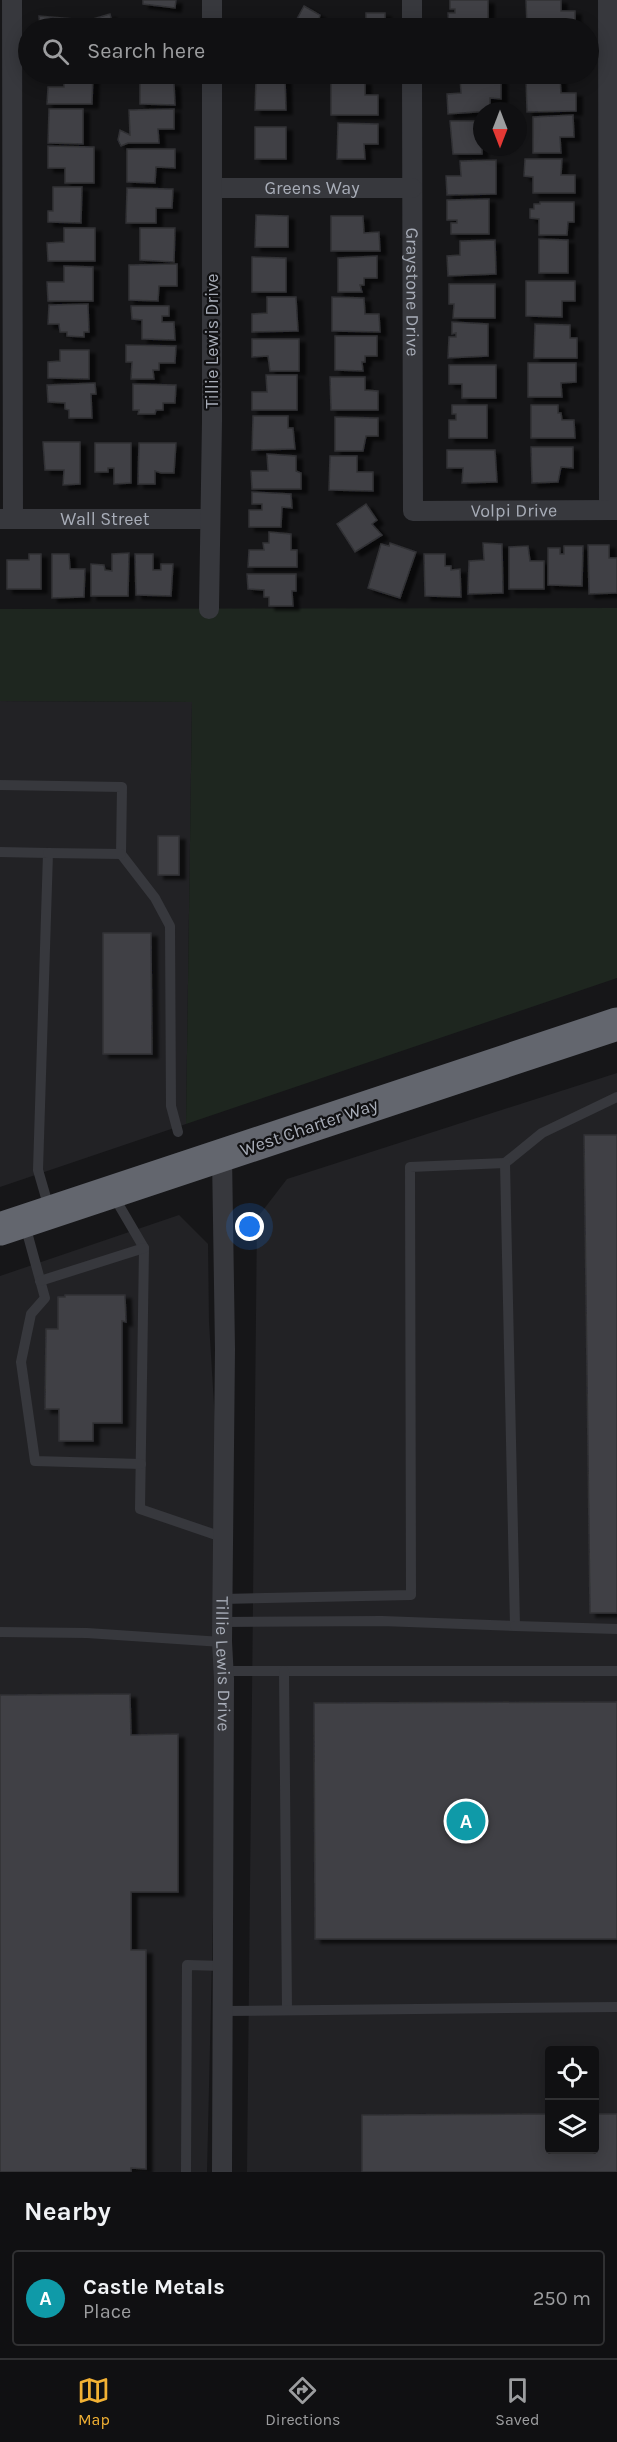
<!DOCTYPE html>
<style>
:root{--surface:#101012;--page:#1e1e20;--text:#f1f3f6;--muted:#9c9d9f;--line:#303032;--accent:#f2b134}
body{margin:0;font-family:Karla,sans-serif;background:var(--page);color:var(--text)}
.controls{position:absolute;right:18px;bottom:18px;display:grid;overflow:hidden;border-radius:6px;box-shadow:0 3px 15px #0003}
.controls button{width:54px;height:54px;display:grid;place-items:center;padding:0;border:0;border-bottom:2px solid var(--line);background:var(--surface);color:var(--text);font:30px sans-serif}
.compass{position:absolute;left:473px;top:102px;width:54px;height:54px;border-radius:50%;background:var(--surface);box-shadow:0 3px 15px #0003;rotate:180deg}
.you{position:absolute;left:250px;top:1227px;width:21px;height:21px;margin:-15px;border:4px solid #fff;border-radius:50%;background:#1a73e8;box-shadow:0 0 0 9px #1a73e833}
.badge{display:grid;place-items:center;width:39px;height:39px;border-radius:50%;background:var(--accent);color:#fff;font-size:20px;font-weight:700}
.pin{position:absolute;translate:-50% -50%;border:3px solid #fff;box-shadow:0 2px 6px #0006}
.list{margin:0;padding:0;list-style:none}
h2{display:flex;justify-content:space-between;align-items:center;height:78px;margin:0;padding:0 24px;font-size:26px}
h2 small{font-size:20px;font-weight:400;color:var(--muted)}
.list li{display:grid;grid-template-columns:39px 1fr auto;gap:18px;align-items:center;box-sizing:border-box;height:96px;margin:0 12px 12px;padding:0 12px;border:2px solid var(--line);border-radius:6px}
.list b{display:block;font-size:22px;white-space:nowrap}
.list p{margin:0;font-size:20px;white-space:nowrap;color:var(--muted)}
.list em{font-size:20px;font-style:normal;color:var(--muted)}
.icon{flex:none;width:33px;height:33px;fill:none;stroke:currentColor;stroke-width:2;stroke-linecap:round;stroke-linejoin:round}
.map{position:relative;flex:none;width:617px;height:2172px;overflow:hidden}
.search{position:absolute;background:var(--surface);box-shadow:0 3px 15px #0003;left:18px;right:18px;top:18px;height:66px;display:flex;align-items:center;gap:15px;box-sizing:border-box;padding:0 21px;border-radius:33px;color:var(--muted);font-size:22px}
.sheet{height:186px;background:var(--surface)}
nav{display:flex;justify-content:space-around;align-items:center;box-sizing:border-box;height:84px;border-top:2px solid var(--line);background:var(--surface);font-size:16px;color:var(--muted)}
nav a{display:grid;justify-items:center;gap:3px}
nav .on{color:var(--accent)}
.map>svg:first-child{display:block}
.built{fill:#222225;fill-rule:evenodd}
.green{fill:#1e261f}
.building{fill:#404145;stroke:#303034;stroke-width:1.5;filter:url(#shadow)}
.lines{fill:none;stroke-linecap:round;stroke-linejoin:round}
.lane{stroke:#37383d;stroke-width:10}
.street{stroke:#37383d;stroke-width:20}
.highway{stroke:#63666e;stroke-width:33}
.labels{text-anchor:middle;stroke-width:4.5;stroke-linejoin:round;paint-order:stroke}
.street-label{font-size:18px;fill:#a8adb8;stroke:#111113}
</style>
<div class="map">
<svg width="617" height="2172" viewBox="0 0 617 2172">
<defs>
<filter id="shadow"><feDropShadow dx="6" dy="4" stdDeviation="1.5" flood-color="#0009"/></filter>
</defs>
<rect width="100%" height="100%" fill="#161618"/>
<!-- built -->
<g class="built">
<path d="M0,701L192,702L186,1124L0,1187Z"/>
<path d="M617,1073V2172H247L257,1218L287,1179ZM550,2050H594V2150H550Z"/>
<path d="M179,1215L208,1244L209,1322L222,1537L207,2172H0V1276Z"/>
</g>
<!-- green -->
<path class="green" d="M617,608V978L186,1124L192,702L0,701V609Z"/>
<!-- building -->
<g class="building">
<path d="M143,0H176L175,8L143,4Z"/>
<path d="M450,0H488V28H449L448,13H455V9H450Z"/>
<path d="M526,0H561V11H575V28H527Z"/>
<path d="M304,6L320,15L319,19L333,26L331,28H292Z"/>
<path d="M366,13H385V28H349V27L366,28Z"/>
<path d="M110,14L113,25L124,23L125,28H95L93,19Z"/>
<path d="M39,16L74,19L73,28H40Z"/>
<path d="M64,74H93L92,104H47L48,87H64Z"/>
<path d="M140,74H167L168,83H174L175,105L140,104Z"/>
<path d="M256,78H285L286,110H255Z"/>
<path d="M460,78H501V99L490,98V111L448,114L447,94L461,93Z"/>
<path d="M526,78H560L561,93H576V111L527,112Z"/>
<path d="M331,81H365V95H378V115H331Z"/>
<path d="M49,109H83V144L48,143Z"/>
<path d="M174,109V129H158L159,143H128L121,146L118,140L120,130L130,135L129,110Z"/>
<path d="M573,115L574,137H560L561,153H533V117Z"/>
<path d="M450,121H482V154H453Z"/>
<path d="M338,123L378,124V144H364L365,159H337Z"/>
<rect x="255" y="127" width="31" height="32"/>
<path d="M48,146L94,147V183H65V168H48Z"/>
<path d="M127,149H175V168L156,167L155,183L127,182Z"/>
<path d="M525,159H562L561,175H575V193H533V177L524,176Z"/>
<path d="M496,160V194L447,195L446,176H461L460,161Z"/>
<path d="M53,187H82L81,223L48,222V211H53Z"/>
<path d="M127,188L173,189L172,208H156V223H126Z"/>
<path d="M489,199V234H451V223H457V220H447V200Z"/>
<path d="M540,202H574V222H568L567,235H539V219L530,218V209H534V204H540Z"/>
<path d="M256,215L288,216V247H255Z"/>
<path d="M331,216H363L364,233L379,232L380,251H331Z"/>
<path d="M64,228H95V261H48L47,243L64,242Z"/>
<path d="M140,228H175L174,262L140,260Z"/>
<path d="M539,239L568,240V273H539Z"/>
<path d="M495,240L496,274L448,276L447,256L460,255V241Z"/>
<path d="M377,256V278H364V285H360L362,292H338V258Z"/>
<path d="M252,257L286,258V292H252Z"/>
<path d="M177,264V286H159L158,301L129,300V265Z"/>
<path d="M64,266L93,267V301H48L47,282H64Z"/>
<path d="M526,281H575V301H562V317L526,316Z"/>
<path d="M449,284H495V318H453L454,304H449Z"/>
<path d="M267,297H296L298,331L252,332V314L267,313Z"/>
<path d="M332,297L364,298L365,314H379L380,332L332,331Z"/>
<path d="M88,304L89,332H84V337L67,336V332H60L59,324H48L49,305Z"/>
<path d="M131,306H169V316H162V322H174L175,340L142,339V320L132,319Z"/>
<path d="M452,322L488,324V356L448,358L449,337H456V333L452,334Z"/>
<path d="M535,324L570,325V338H577V358H534Z"/>
<path d="M335,336H377V356H365V362H362L363,371L335,370Z"/>
<path d="M252,339H299V371H270L268,356L252,357Z"/>
<path d="M126,345L176,346L175,363H159V370H153L154,379H131L132,362H126Z"/>
<path d="M60,350H89V379L48,378V362L60,361Z"/>
<path d="M528,363H576V382L561,383L562,397H528Z"/>
<path d="M449,365H496V398H462V384H449Z"/>
<path d="M266,375H297V410H252V392H267Z"/>
<path d="M330,377H365V390L378,391V410H331Z"/>
<path d="M95,383L96,394H91L92,418H69V410L65,409V403L48,402L47,385Z"/>
<path d="M133,384L176,385L175,403H163V410H156L155,414H138L139,410H133Z"/>
<path d="M452,405H487V438H449V420H456V414H452Z"/>
<path d="M531,405H558V413H561L562,420H574L575,438H531Z"/>
<path d="M253,416H288V428H293L295,449L252,450Z"/>
<path d="M335,417L378,418V436H366L363,451H335Z"/>
<path d="M43,442H80V484L63,485L64,470H45Z"/>
<path d="M95,443H131V483L114,484V468H108V472H95Z"/>
<path d="M139,443H176L174,473H161L155,471V484H138Z"/>
<path d="M531,447H573V468L561,467L558,482L532,483Z"/>
<path d="M447,450H495L497,482L462,483L463,468H447Z"/>
<path d="M267,454L296,456V471L301,473V489H252L251,471H268Z"/>
<path d="M330,456H357V472H373V491L329,490Z"/>
<path d="M252,492L291,494L292,508L282,507L281,527H249V510H262V504H252Z"/>
<path d="M366,504L377,520L372,524L382,535L355,552L337,524Z"/>
<path d="M269,532L291,534V550H297V567H248L249,550H264L263,543H269Z"/>
<path d="M390,543L416,552L400,598L368,588L381,544L389,546Z"/>
<path d="M483,543L502,544L503,593L468,594L469,561L484,560Z"/>
<path d="M588,545H609V558H617V593L589,594Z"/>
<path d="M528,546L530,561H544V589H509V547Z"/>
<path d="M564,546H583L582,586L548,585V548H560V554H564Z"/>
<path d="M129,553L128,596H91V564L104,565L105,570L112,571V554Z"/>
<path d="M29,554H41V589H7V560H29Z"/>
<path d="M52,554H69L70,569H85L84,597L52,598Z"/>
<path d="M135,554H153V570H161V564H173L171,596L136,595Z"/>
<path d="M424,554H445V566H451V570L460,569L461,597L425,596Z"/>
<path d="M247,574H296V591H292L293,606H269V597H264V590L248,589Z"/>
<rect x="158" y="836" width="21" height="39"/>
<path d="M103,933H151L152,1054H103Z"/>
<path d="M584,1135H617V1613H590Z"/>
<path d="M65,1295H125L126,1322L122,1321V1423H93V1441H59V1409H45L46,1329H58V1297H65Z"/>
<path d="M130,1694L131,1735L178,1734V1892H131V1950H146V2169L131,2168V2172H0V1695Z"/>
<path d="M617,1702V1939H315L314,1703Z"/>
<path d="M550,2114V2150H594V2114H617V2172H362V2115Z"/>
</g>
<g class="lines">
<!-- lane -->
<g class="lane">
<path d="M0,785L122,787L121,854L155,898L170,926L171,1106L178,1132"/>
<path d="M0,852L48,853L38,1170L49,1208"/>
<path d="M48,853L121,854"/>
<path d="M505,1163L542,1133L617,1097"/>
<path d="M113,1195L144,1248L140,1509L222,1537"/>
<path d="M25,1225L45,1298L31,1314L21,1362L35,1461L141,1464"/>
<path d="M40,1281L144,1248"/>
<path d="M222,1599L411,1595L410,1167L505,1163L515,1626L382,1621L222,1622"/>
<path d="M515,1626L617,1629"/>
<path d="M0,1632L87,1633L222,1642"/>
<path d="M223,1671H617"/>
<path d="M284,1671L287,2010"/>
<path d="M223,2011L617,2007"/>
<path d="M186,2172L187,1965L223,1966"/>
</g>
<!-- street -->
<g class="street">
<path d="M12,0L13,519"/>
<path d="M212,0V28"/>
<path d="M412,0V28"/>
<path d="M608,0L609,510"/>
<path id="s1" d="M412,74L413,511L617,510"/>
<path id="s2" d="M212,188H412"/>
<path id="s3" d="M0,519H209"/>
<path d="M209,609L212,421V74"/>
<path id="s4" d="M222,1156L225,1349L222,1642L224,1679L222,2172"/>
</g>
<!-- highway -->
<path class="highway" d="M0,1229L617,1024"/>
</g>
<g class="labels">
<!-- street labels -->
<g class="street-label">
<text dy="6" stroke="none"><textPath href="#s2" startOffset="100">Greens Way</textPath></text>
<text dy="6" stroke="none"><textPath href="#s1" startOffset="218">Graystone Drive</textPath></text>
<text transform="translate(212 341) rotate(-90)" y="6">Tillie Lewis Drive</text>
<text dy="6" stroke="none"><textPath href="#s1" startOffset="538">Volpi Drive</textPath></text>
<text dy="6" stroke="none"><textPath href="#s3" startOffset="105">Wall Street</textPath></text>
<text transform="translate(309 1127) rotate(-19)" y="6">West Charter Way</text>
<text dy="6" stroke="none"><textPath href="#s4" startOffset="508">Tillie Lewis Drive</textPath></text>
</g>
</g>
</svg>
<div class="controls">
<button><svg class="icon" aria-label="locate" viewBox="0 0 24 24"><circle cx="12" cy="12" r="6"/><path d="M12 2v4M12 18v4M2 12h4M18 12h4"/></svg></button>
<button><svg class="icon" aria-label="layers" viewBox="0 0 24 24"><path d="M12 4l9 5-9 5-9-5zM3 14l9 5 9-5"/></svg></button>
</div>
<svg class="compass" viewBox="-18 -18 36 36"><path d="M0-13l5 13h-10z" fill="#e53935"/><path d="M0 13l5-13h-10z" fill="#9c9d9f"/></svg>
<div class="you"></div>
<div class="pin badge" style="left:466px;top:1821px;background:#0f9aa8">A</div>
<div class="search"><svg class="icon" aria-label="search" viewBox="0 0 24 24"><circle cx="10" cy="10" r="6"/><path d="M15 15l6 6"/></svg>Search here</div>
</div>
<section class="sheet">
<h2>Nearby<small></small></h2>
<ul class="list">
<li><span class="badge" style="background:#0f9aa8">A</span><div><b>Castle Metals</b><p>Place</p></div><em>250 m</em></li>
</ul>
</section>
<nav>
<a class="on"><svg class="icon" aria-label="map" viewBox="0 0 24 24"><path d="M3 6l6-2 6 2 6-2v14l-6 2-6-2-6 2zM9 4v14M15 6v14"/></svg>Map</a>
<a><svg class="icon" aria-label="directions" viewBox="0 0 24 24"><path d="M12 3l9 9-9 9-9-9zM9 14v-3h6M13 9l2 2-2 2"/></svg>Directions</a>
<a><svg class="icon" aria-label="saved" viewBox="0 0 24 24"><path d="M7 4h10v16l-5-4-5 4z"/></svg>Saved</a>
</nav>
